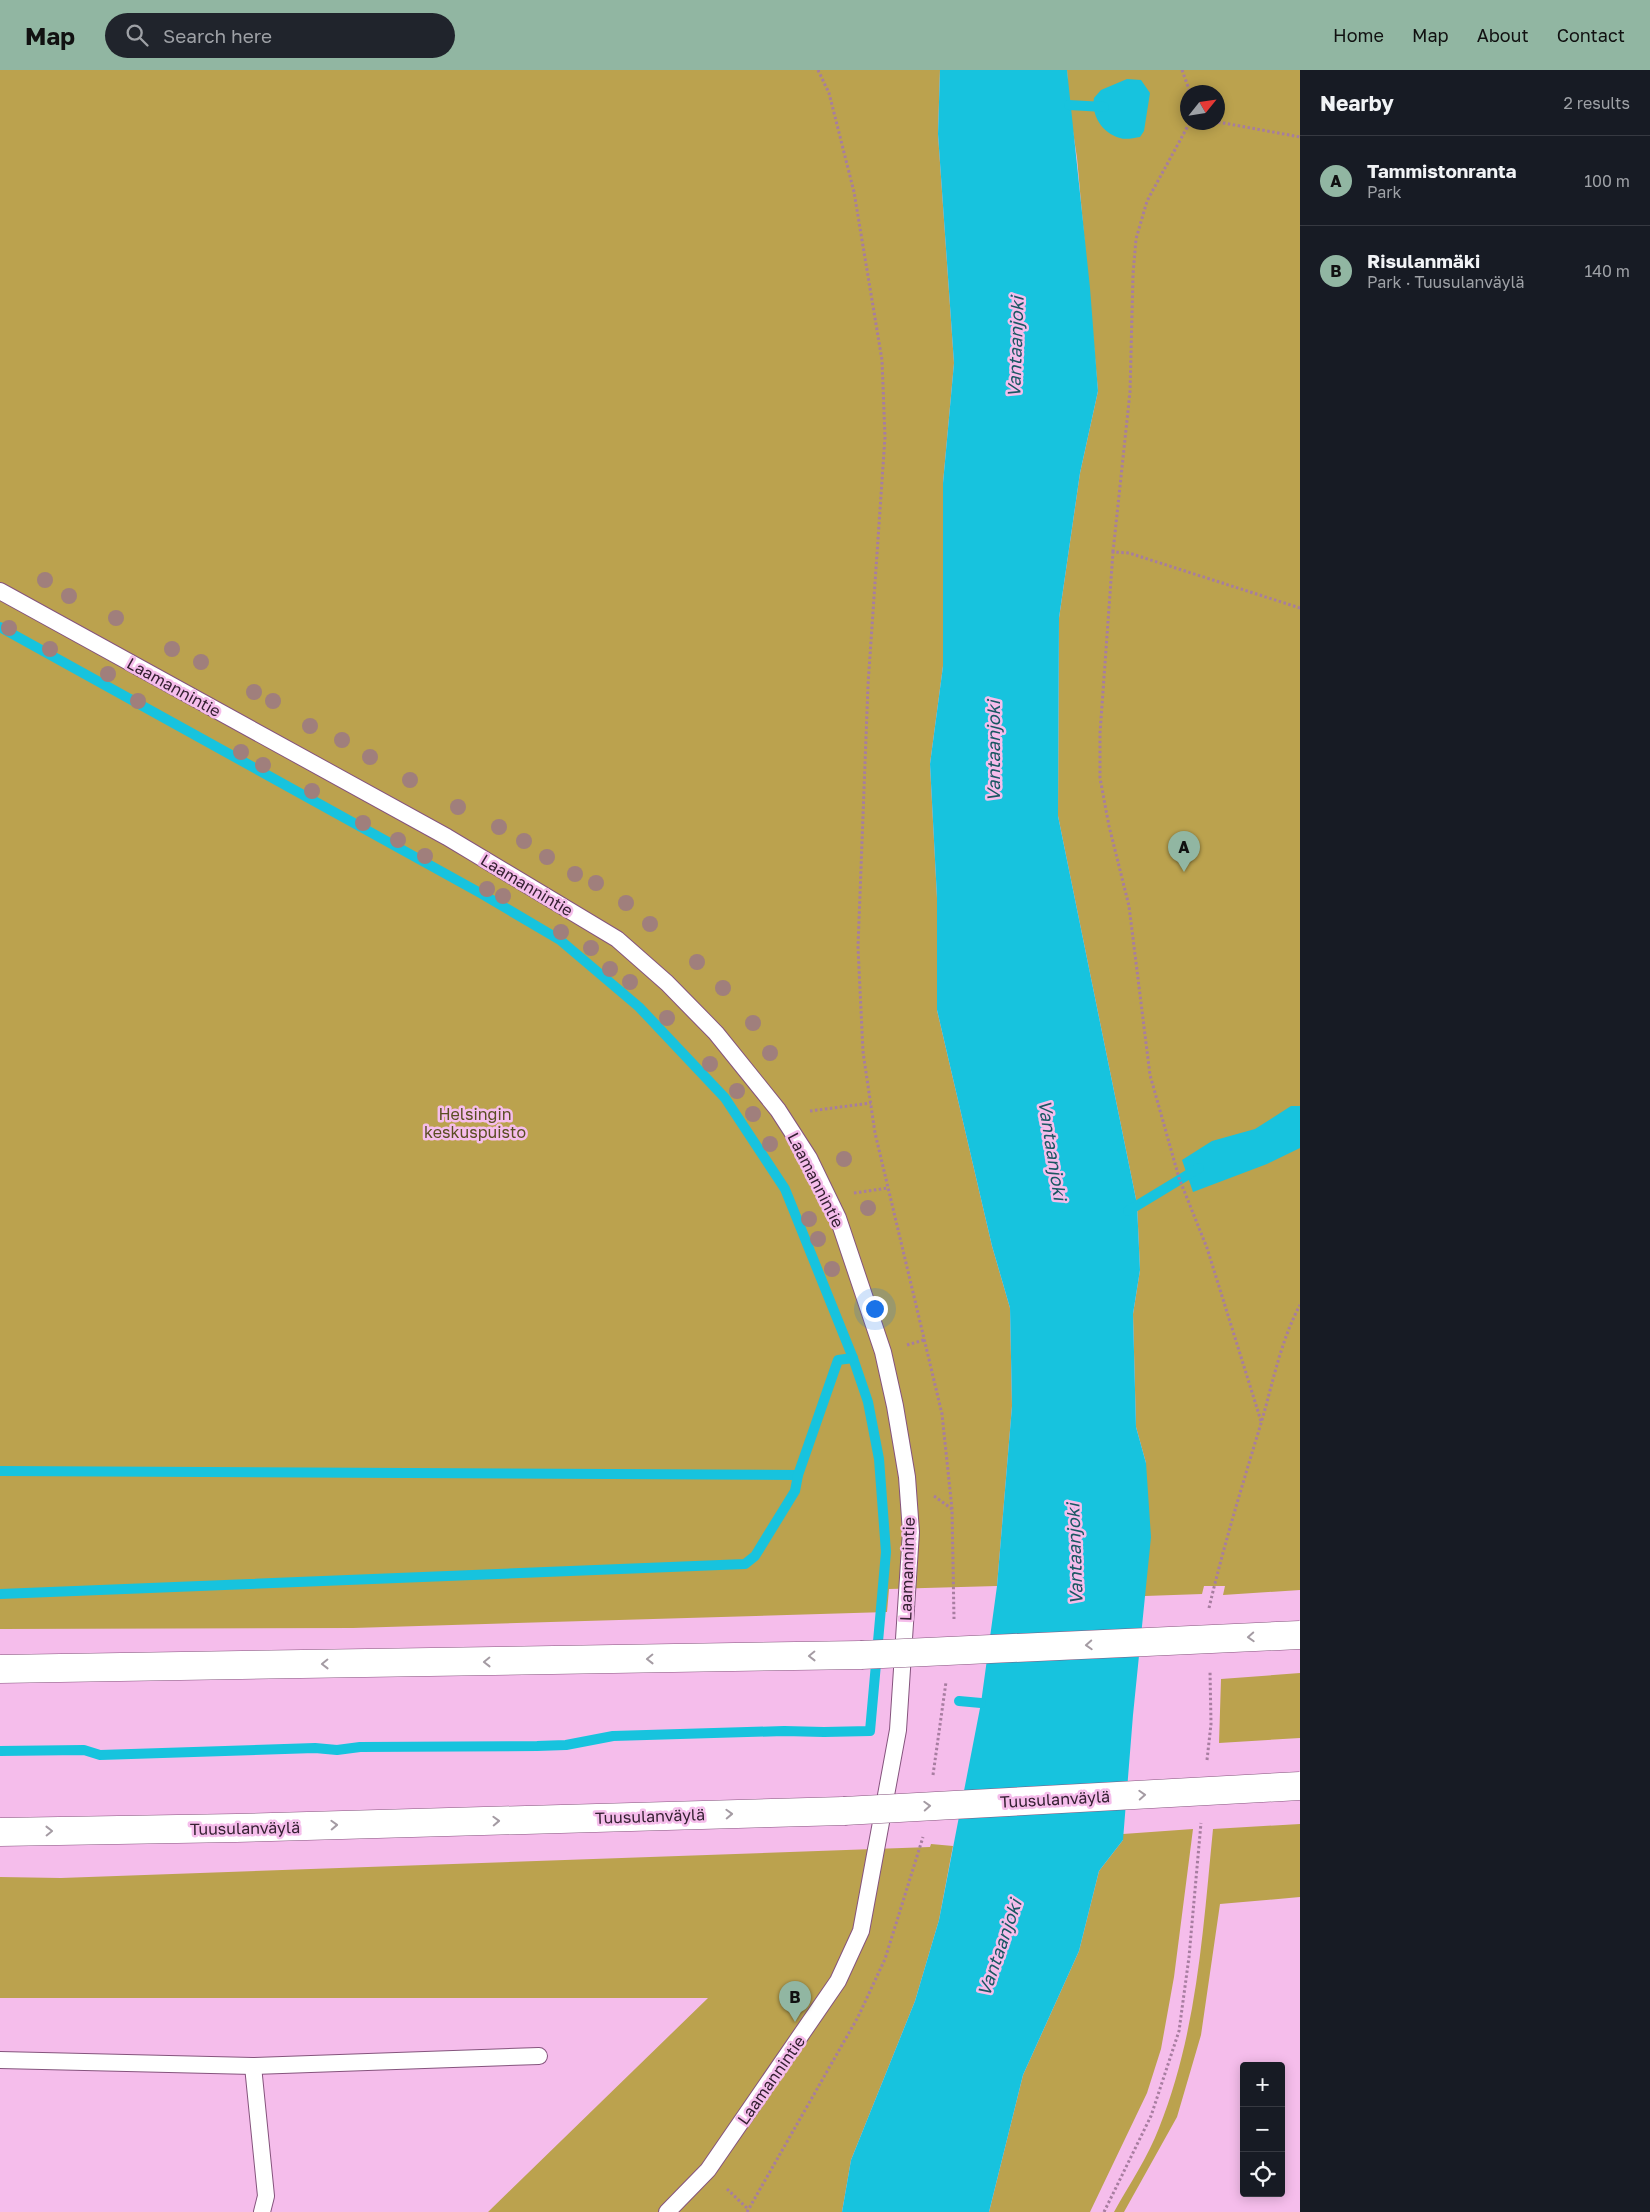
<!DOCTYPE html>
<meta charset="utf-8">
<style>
:root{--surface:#171b24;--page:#20242c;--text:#f1f3f6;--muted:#9ea1a6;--line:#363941;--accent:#91b6a2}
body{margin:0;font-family:"Golos Text",sans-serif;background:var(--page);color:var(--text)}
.controls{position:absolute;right:15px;bottom:15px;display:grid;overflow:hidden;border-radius:5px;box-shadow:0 2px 12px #0003}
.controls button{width:45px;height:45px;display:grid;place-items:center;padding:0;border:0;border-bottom:1px solid var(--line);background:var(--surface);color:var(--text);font:25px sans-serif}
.compass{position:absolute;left:1180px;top:15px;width:45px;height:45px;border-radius:50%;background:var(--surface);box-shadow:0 2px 12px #0003;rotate:60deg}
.you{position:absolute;left:874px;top:1238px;width:18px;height:18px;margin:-12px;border:4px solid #fff;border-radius:50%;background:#1a73e8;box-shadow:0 0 0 8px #1a73e833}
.badge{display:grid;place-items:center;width:32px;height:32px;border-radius:50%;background:var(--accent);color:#111;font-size:16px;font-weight:700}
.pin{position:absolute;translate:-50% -41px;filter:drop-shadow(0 1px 2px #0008)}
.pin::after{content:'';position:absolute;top:26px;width:18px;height:15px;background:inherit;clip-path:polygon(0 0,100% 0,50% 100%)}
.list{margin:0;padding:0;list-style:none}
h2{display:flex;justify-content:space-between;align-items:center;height:65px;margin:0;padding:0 20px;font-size:21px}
h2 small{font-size:16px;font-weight:400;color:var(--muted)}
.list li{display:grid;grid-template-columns:32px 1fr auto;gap:15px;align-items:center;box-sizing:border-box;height:90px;padding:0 20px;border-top:1px solid var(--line)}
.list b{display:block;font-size:19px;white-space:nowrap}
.list p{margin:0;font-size:16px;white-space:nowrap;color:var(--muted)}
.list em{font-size:16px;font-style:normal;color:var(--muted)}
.icon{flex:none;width:28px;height:28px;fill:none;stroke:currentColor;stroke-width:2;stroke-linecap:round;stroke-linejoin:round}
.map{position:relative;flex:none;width:1300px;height:2142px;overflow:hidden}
header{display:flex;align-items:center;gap:30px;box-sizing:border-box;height:70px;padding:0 25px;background:var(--accent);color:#111}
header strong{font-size:24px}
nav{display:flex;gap:28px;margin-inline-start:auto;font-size:18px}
.search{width:350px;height:45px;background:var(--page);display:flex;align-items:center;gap:12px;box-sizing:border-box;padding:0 18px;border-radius:28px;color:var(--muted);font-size:19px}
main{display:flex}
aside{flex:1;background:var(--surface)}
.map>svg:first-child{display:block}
.green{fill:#bba24e;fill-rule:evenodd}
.water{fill:#17c3de}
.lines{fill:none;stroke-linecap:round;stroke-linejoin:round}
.stream{stroke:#17c3de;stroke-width:10}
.service-casing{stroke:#85547d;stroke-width:18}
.motorway-casing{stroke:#85547d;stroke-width:29}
.path{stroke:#a77da0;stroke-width:3;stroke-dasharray:2.5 2.5;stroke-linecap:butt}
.service{stroke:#fff;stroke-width:16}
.motorway{stroke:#fff;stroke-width:28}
.motorway-bridge-casing{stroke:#85547d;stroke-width:29;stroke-linecap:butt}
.motorway-bridge{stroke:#fff;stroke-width:28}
.tree{fill:#a07f7c}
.oneway{stroke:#a49ba3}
.labels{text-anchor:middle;stroke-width:5;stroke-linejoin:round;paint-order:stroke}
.street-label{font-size:16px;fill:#352032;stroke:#f5bdeb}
.park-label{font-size:16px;fill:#5a4d22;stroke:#f5bdeb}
.water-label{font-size:18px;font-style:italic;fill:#1a5762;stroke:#f5bdeb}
</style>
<header>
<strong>Map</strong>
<div class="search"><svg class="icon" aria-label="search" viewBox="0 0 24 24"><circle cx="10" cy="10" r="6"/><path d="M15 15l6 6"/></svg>Search here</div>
<nav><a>Home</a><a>Map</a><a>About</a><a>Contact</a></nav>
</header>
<main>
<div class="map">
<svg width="1300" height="2142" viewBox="0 0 1300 2142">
<rect width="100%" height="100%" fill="#f5bdeb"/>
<!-- green -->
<g class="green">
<path d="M0,0H940L938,64L954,293L943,413V596L930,694L937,828V940L992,1176L1010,1238L1012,1336L997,1516L889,1519L887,1542L353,1558L0,1559Z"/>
<path d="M1067,0H1300V1520L1223,1525L1225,1516H1204L1202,1524L1145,1526L1146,1393L1136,1357L1133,1244L1140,1200L1137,1134L1058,746L1059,548L1080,403L1098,321L1077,88L1069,35ZM1188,22H1218V52H1188Z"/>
<path d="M1300,1603V1668L1219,1673L1221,1609Z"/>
<path d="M1300,1754V1827L1220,1834L1201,1965L1177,2047L1124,2142H1114C1129,2115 1148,2087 1159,2058C1197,1963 1203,1860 1213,1759Z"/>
<path d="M1193,1759L1174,1907L1161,1979L1147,2023L1090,2142H989L1023,2005L1079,1881L1099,1801L1123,1770V1764Z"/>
<path d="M931,1774L953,1776L939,1850L915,1931L851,2090L842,2142H488L708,1928H0V1807L61,1808L930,1777Z"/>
</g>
<!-- water -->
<g class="water">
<path d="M940,0H1067L1090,218L1098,321L1080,403L1059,548L1058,746L1137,1134L1140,1200L1133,1244L1136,1357L1146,1393L1151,1467L1133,1645L1123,1770L1099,1801L1079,1881L1023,2005L989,2142H842L851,2090L915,1931L939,1850L981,1633L997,1516L1012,1336L1010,1238L992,1176L937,940V828L930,694L943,596V413L954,293L938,64Z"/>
<path d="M1127,9L1141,10L1150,23L1144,61L1140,67C1134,68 1125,70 1120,68C1102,63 1091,45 1094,28L1101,20Z"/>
<path d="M1291,1036H1300V1078L1267,1094L1193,1122L1182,1090L1212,1071L1255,1059Z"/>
</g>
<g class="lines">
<!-- stream -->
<g class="stream">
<path d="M1069,35L1104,37"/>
<path d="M0,557L482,824L560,870L639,937L725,1028L785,1119L853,1288L868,1332L879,1389L886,1482L870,1661L824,1662L784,1661L613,1666L566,1675L537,1676L360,1677L337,1680L315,1678L100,1685L84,1680L0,1681"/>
<path d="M1128,1141L1199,1098"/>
<path d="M0,1401L798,1405"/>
<path d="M0,1524L745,1494L755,1486L795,1421L798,1405L838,1290L853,1288"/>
<path d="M959,1631L981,1633"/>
</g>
<!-- service casing -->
<g class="service-casing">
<g id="service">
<path d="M0,521L447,767L617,869L667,913L716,963L778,1040L809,1088L838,1148L883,1282L895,1336L907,1407L911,1462L898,1660L861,1861L838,1911L708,2100L667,2142"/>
<path d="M0,1990L253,1996L539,1986"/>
<path d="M253,1996L266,2126L262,2142"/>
</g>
</g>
<!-- motorway casing -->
<g class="motorway-casing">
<g id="motorway">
<path d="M0,1599L861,1585"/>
<path d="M0,1762L236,1758L844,1741"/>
</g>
</g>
<!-- path -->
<g class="path">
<path d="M818,0L829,23L854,122L882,290L885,367L868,615L858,877L863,982L875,1063L942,1344L952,1439L954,1549"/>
<path d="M1182,0L1190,22"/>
<path d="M1218,52L1300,67"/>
<path d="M1113,482L1130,322L1133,204L1136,169L1147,131L1190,52"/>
<path d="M810,1041L871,1033"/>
<path d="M854,1123L888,1118"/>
<path d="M907,1275L924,1270"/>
<path d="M1261,1351L1207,1178L1179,1108L1150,1005L1129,836L1109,756L1100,708V663L1113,482L1129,483L1300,538"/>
<path d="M934,1426L952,1439"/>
<path d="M1209,1538C1224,1474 1243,1413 1262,1350C1273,1312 1281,1270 1300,1235"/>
<path d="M1207,1690L1211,1654L1210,1601"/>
<path d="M933,1705L946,1612"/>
<path d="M727,2119L748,2139"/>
<path d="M747,2142L858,1947L885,1889L923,1767"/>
<path d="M1104,2142L1151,2046L1179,1961L1189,1887L1201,1753"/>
</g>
<!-- service -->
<use href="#service" class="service"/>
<!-- motorway -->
<use href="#motorway" class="motorway"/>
<!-- motorway-bridge casing -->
<g class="motorway-bridge-casing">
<g id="motorway-bridge">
<path d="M861,1585L1300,1565"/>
<path d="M844,1741L1300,1716"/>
</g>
</g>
<!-- motorway-bridge -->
<use href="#motorway-bridge" class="motorway-bridge"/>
</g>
<!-- trees -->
<g class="tree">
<circle cx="45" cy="510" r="8"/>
<circle cx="69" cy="526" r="8"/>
<circle cx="116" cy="548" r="8"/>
<circle cx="9" cy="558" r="8"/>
<circle cx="50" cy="579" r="8"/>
<circle cx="172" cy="579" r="8"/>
<circle cx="201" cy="592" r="8"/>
<circle cx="108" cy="604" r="8"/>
<circle cx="254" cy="622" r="8"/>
<circle cx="138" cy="631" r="8"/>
<circle cx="273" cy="631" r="8"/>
<circle cx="310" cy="656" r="8"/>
<circle cx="342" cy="670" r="8"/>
<circle cx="241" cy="682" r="8"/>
<circle cx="370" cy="687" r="8"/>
<circle cx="263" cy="695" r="8"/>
<circle cx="410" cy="710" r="8"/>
<circle cx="312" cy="721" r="8"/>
<circle cx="458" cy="737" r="8"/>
<circle cx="363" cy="753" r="8"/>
<circle cx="499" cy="757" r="8"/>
<circle cx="398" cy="770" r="8"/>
<circle cx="524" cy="771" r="8"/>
<circle cx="425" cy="786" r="8"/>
<circle cx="547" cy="787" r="8"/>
<circle cx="575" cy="804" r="8"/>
<circle cx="596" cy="813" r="8"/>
<circle cx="487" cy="819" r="8"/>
<circle cx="503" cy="826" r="8"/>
<circle cx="626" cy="833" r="8"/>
<circle cx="650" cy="854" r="8"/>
<circle cx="561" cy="862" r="8"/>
<circle cx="591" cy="878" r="8"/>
<circle cx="697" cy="892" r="8"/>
<circle cx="610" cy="899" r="8"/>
<circle cx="630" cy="912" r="8"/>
<circle cx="723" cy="918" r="8"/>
<circle cx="667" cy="948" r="8"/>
<circle cx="753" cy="953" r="8"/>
<circle cx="770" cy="983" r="8"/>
<circle cx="710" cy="994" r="8"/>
<circle cx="737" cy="1021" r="8"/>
<circle cx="753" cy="1044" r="8"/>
<circle cx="770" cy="1074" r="8"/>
<circle cx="844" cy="1089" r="8"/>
<circle cx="868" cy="1138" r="8"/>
<circle cx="809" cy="1149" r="8"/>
<circle cx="818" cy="1169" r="8"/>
<circle cx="832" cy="1199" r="8"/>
</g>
<!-- one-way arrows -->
<defs><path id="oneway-chevron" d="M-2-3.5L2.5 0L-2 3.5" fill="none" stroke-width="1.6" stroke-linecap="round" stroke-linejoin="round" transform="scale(1.25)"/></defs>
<g class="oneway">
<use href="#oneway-chevron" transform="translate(1251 1567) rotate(177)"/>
<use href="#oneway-chevron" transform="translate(1089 1575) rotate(177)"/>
<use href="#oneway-chevron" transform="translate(812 1586) rotate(179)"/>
<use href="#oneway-chevron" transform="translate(650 1589) rotate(179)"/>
<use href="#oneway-chevron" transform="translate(487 1592) rotate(179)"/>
<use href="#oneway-chevron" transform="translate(325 1594) rotate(179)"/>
<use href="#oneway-chevron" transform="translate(1142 1725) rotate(-3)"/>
<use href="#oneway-chevron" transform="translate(927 1736) rotate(-3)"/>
<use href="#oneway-chevron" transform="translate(729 1744) rotate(-2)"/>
<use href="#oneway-chevron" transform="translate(496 1751) rotate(-2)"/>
<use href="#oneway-chevron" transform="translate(334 1755) rotate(-2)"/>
<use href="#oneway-chevron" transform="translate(49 1761) rotate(-1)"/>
</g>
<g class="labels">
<!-- street labels -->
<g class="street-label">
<text transform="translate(174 617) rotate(29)" y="6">Laamannintie</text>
<text transform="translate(527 815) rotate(31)" y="6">Laamannintie</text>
<text transform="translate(816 1110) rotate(63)" y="6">Laamannintie</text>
<text transform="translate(907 1499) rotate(-88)" y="6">Laamannintie</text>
<text transform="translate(1055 1729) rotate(-3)" y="6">Tuusulanväylä</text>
<text transform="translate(650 1746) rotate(-2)" y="6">Tuusulanväylä</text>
<text transform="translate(245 1758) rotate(-1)" y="6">Tuusulanväylä</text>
<text transform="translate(771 2010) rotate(-55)" y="6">Laamannintie</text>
</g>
<!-- park labels -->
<g class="park-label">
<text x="475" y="1050">Helsingin<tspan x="475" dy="18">keskuspuisto</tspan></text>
</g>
<!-- water labels -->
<g class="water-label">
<text transform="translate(1016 277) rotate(-88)" y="6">Vantaanjoki</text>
<text transform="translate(994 681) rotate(-90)" y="6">Vantaanjoki</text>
<text transform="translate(1052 1080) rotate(81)" y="6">Vantaanjoki</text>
<text transform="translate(1075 1484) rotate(-92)" y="6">Vantaanjoki</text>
<text transform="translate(1000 1878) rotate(-71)" y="6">Vantaanjoki</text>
</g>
</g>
</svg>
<div class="controls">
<button>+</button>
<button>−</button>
<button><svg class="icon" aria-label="locate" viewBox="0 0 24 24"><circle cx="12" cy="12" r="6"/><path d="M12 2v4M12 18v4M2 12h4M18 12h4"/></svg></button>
</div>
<svg class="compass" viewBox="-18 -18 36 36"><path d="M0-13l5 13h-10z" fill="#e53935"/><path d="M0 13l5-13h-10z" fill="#9ea1a6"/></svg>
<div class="you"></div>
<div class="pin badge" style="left:1184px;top:802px">A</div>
<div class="pin badge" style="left:795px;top:1952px">B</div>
</div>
<aside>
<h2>Nearby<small>2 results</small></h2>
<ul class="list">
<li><span class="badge">A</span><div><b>Tammistonranta</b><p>Park</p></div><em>100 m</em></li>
<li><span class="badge">B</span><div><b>Risulanmäki</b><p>Park · Tuusulanväylä</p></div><em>140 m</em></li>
</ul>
</aside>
</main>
